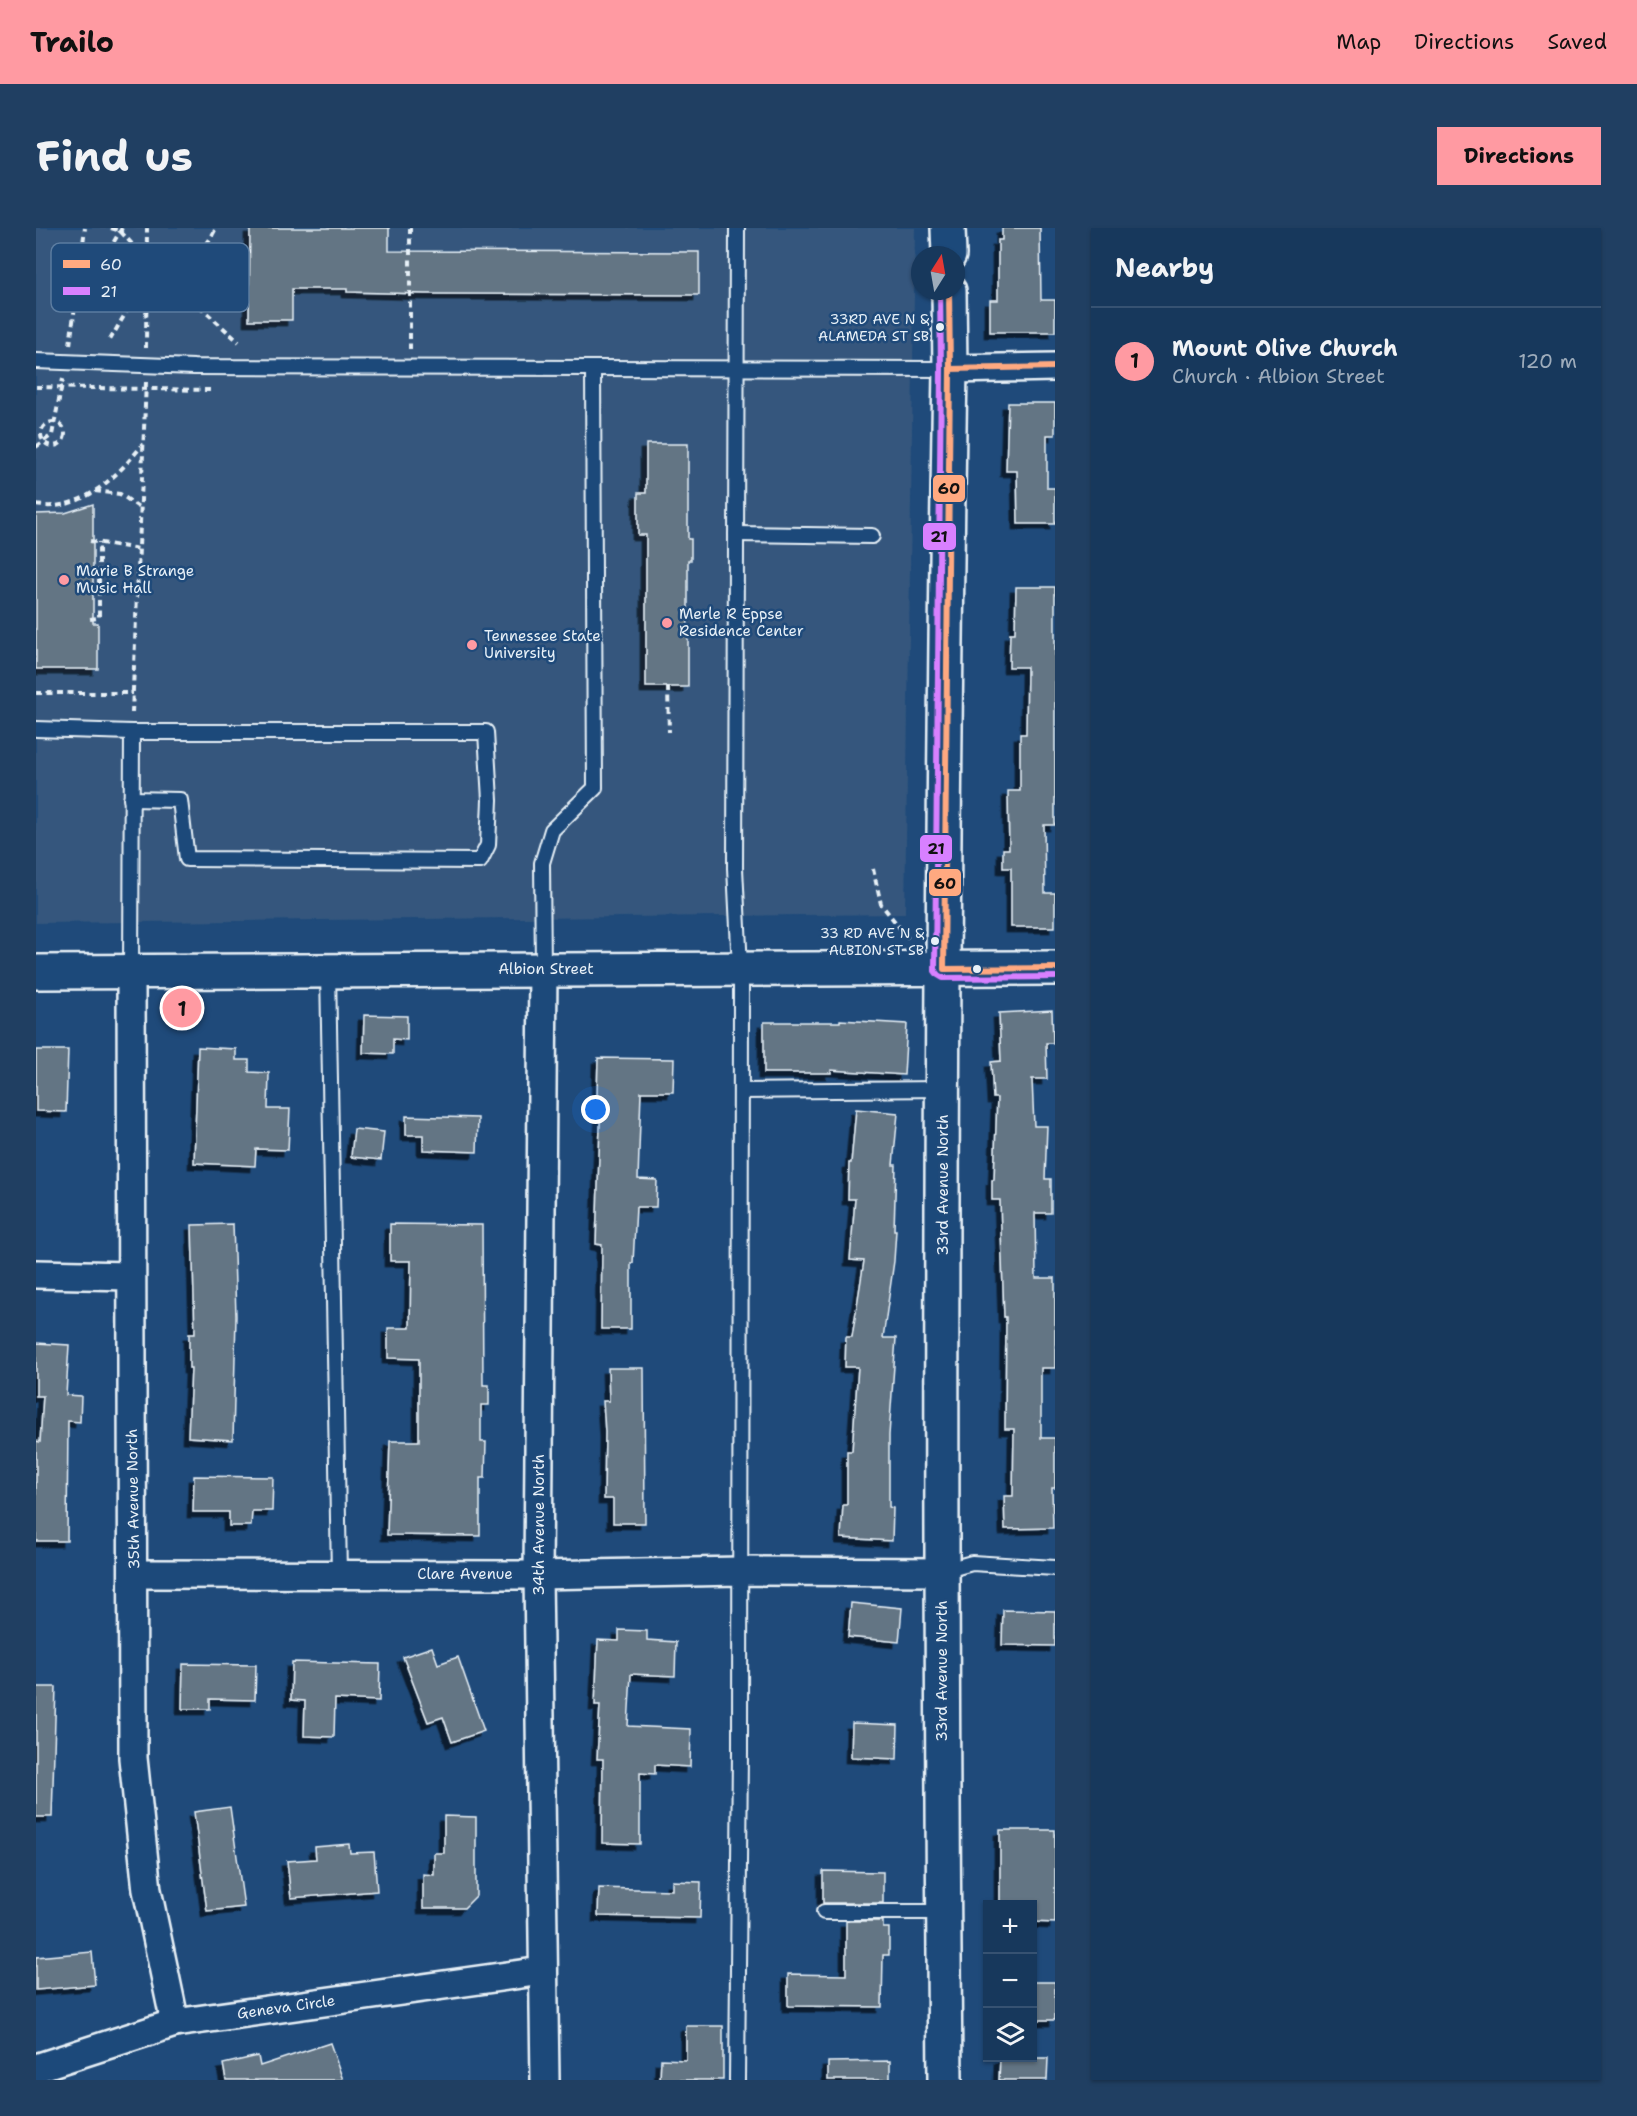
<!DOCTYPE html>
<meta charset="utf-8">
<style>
:root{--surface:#17385c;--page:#203f62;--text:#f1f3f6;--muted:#9eacbb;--line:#365272;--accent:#ff9aa2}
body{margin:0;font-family:"Shantell Sans",sans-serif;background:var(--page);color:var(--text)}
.controls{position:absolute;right:18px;bottom:18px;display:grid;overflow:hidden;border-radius:0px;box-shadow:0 2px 4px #0004}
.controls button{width:54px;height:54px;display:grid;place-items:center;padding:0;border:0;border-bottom:2px solid var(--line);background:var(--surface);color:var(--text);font:30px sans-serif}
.compass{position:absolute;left:875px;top:18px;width:54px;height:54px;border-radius:50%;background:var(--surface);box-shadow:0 2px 4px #0004;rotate:11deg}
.you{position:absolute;left:560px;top:882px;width:21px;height:21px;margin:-15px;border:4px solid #fff;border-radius:50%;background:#1a73e8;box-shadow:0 0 0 9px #1a73e833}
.badge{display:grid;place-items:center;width:39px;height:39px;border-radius:50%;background:var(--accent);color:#111;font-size:20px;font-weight:700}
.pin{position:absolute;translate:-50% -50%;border:3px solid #fff;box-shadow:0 2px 6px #0006}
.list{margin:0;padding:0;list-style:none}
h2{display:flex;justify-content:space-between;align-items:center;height:78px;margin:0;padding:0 24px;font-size:26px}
h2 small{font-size:20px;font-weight:400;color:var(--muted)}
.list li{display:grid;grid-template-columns:39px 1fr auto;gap:18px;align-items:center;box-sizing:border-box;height:108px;padding:0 24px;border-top:2px solid var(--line)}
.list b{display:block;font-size:22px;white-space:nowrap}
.list p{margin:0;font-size:20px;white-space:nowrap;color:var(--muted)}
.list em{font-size:20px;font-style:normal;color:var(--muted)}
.icon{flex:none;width:33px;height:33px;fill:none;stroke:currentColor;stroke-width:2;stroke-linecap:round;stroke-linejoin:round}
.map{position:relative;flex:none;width:1019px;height:1852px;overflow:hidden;border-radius:0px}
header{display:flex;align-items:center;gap:36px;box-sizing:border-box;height:84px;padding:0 30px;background:var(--accent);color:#111}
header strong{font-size:28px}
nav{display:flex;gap:33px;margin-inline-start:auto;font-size:21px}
.intro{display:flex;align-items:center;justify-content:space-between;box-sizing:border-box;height:144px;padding:0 36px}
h1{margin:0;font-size:42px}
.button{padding:15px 27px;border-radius:0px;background:var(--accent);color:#111;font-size:21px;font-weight:700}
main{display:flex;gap:36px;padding:0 36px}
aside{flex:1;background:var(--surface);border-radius:0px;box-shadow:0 2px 4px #0004}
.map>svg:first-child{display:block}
.built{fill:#34577d}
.building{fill:#647584;stroke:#e8f1f8;stroke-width:1.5;filter:url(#shadow)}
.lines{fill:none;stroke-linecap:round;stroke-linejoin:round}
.service-casing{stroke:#e8f1f8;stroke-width:18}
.minor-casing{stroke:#e8f1f8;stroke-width:32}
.tertiary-casing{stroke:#e8f1f8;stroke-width:38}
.path{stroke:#e8f1f8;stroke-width:4;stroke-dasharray:6 4.5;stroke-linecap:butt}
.service{stroke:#1f4a7a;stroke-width:14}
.minor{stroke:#1f4a7a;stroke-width:27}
.tertiary{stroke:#1f4a7a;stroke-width:33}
.bus-1-casing{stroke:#1f4a7a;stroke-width:10}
.bus-2-casing{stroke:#1f4a7a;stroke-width:10}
.bus-1{stroke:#ffa980;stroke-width:6}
.bus-2{stroke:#d880ff;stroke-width:6}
.bus-dot{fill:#e8f1f8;stroke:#1f4a7a;stroke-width:2}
.poi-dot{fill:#ff9aa2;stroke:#1f4a7a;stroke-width:2}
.labels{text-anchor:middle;stroke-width:5;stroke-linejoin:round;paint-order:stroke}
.bus-label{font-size:14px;fill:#e8f1f8;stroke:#1f4a7a;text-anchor:end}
.poi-label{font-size:15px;fill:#e8f1f8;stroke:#1f4a7a;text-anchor:start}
.street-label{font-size:15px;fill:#e8f1f8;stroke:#1f4a7a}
.key{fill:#1f4a7a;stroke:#5b7ca0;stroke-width:1.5}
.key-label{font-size:16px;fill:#e8f1f8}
.line-badge{stroke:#1f4a7a;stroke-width:2}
.pale-badge-label{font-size:16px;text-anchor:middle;font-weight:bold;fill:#111}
</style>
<header>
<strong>Trailo</strong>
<nav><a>Map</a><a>Directions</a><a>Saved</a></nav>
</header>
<div class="intro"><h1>Find us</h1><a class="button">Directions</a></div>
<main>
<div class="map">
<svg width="1019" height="1852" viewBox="0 0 1019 1852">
<defs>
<filter id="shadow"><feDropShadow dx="-5.5" dy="5.5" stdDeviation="0" flood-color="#0009"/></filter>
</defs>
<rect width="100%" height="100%" fill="#1f4a7a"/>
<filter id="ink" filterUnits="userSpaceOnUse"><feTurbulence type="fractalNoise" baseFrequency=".0167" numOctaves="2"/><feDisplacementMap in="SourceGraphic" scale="12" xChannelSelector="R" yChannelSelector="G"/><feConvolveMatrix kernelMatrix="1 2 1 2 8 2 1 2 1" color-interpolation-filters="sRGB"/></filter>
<g filter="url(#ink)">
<!-- built -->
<path class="built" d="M0,0H879L869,686L0,695Z"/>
<!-- building -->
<g class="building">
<path d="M214,0H353V23L663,24V67L389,66L311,64V61H256V92H213Z"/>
<path d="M966,0H1004L1005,72H1019V104H954V72H962V12H966Z"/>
<path d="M972,175H1019V207H1011V260H1019V296H982L981,243H970Z"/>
<path d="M610,216H652V311H655V332H652V459H610V307H602V265H610Z"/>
<path d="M57,276V395H62V441H0V286L29,285Z"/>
<path d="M980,359H1019V597H1008L1009,665H1019V699H975V640H967V621H973L972,563H984V506H990L991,439H973L974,405H979Z"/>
<path d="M1016,782L1017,815H1010L1011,851H996L998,898H1011L1009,951H1015V985H999L1000,1050H1019V1140H1005V1210H1019V1260H1016L1017,1300L969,1301L968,1268H977L978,1201H969L970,1089H968L964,972H956V952H958L961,870H957L955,834L965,833L963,785Z"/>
<path d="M328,787L371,788V812L357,811V826L327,825Z"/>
<path d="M804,792L871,796L868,847L795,842V845H728V794H804Z"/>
<path d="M162,819L200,821V832H213V844L233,845L232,881H254L252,922L220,921L219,938L158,935Z"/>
<path d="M0,822H32L30,884L0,883Z"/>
<path d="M562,830L638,831L637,864H605L602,951L621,952L620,979H600L597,1035H595V1101H565L566,1017L560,1016L565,870H561Z"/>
<path d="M820,881L862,885L857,937H860L858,1002H860L858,1033L847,1110H860L853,1207V1279L857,1280L856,1313L805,1310L807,1277H811V1223H816L822,1139H809L810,1109H816L828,1033L814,1032L819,971H812L813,935H815Z"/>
<path d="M370,888L442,890L441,924L387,922V907H370Z"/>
<path d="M318,901L348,904L345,932L315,929Z"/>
<path d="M197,996L200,1088L197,1212L152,1209L155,1140H153V1106H159L156,997Z"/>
<path d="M354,996L446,997L447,1157H453V1177H445V1214H450L449,1250H444V1308L351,1307L354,1213H383V1131L352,1130V1100H374L375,1033H354Z"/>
<path d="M0,1115L33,1117L30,1167L45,1168L44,1194L32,1193L31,1313H0V1213L4,1214L7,1168H0Z"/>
<path d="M572,1140H608L609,1295H577V1271H568L569,1204L567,1173H573Z"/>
<path d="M158,1248L237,1249L236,1283H216L215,1298H193V1284H157Z"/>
<path d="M815,1375L866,1380L863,1414L812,1409Z"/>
<path d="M967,1382L1019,1383V1418L966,1417Z"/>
<path d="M583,1402L611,1403V1412L640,1414L639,1448L595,1446L592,1498L655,1501L654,1539L619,1537V1546L604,1545V1616L566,1615L567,1531H561L564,1477H559L562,1412L583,1413Z"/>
<path d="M396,1419L402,1436L422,1429L448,1503L416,1514L407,1489L392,1494L367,1429Z"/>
<path d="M256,1434L344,1436L343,1473L299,1471L298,1509L268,1508L269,1473L255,1472Z"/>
<path d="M147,1436L220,1437L219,1472L174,1471V1481H146Z"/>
<path d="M0,1459H20L16,1589H0Z"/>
<path d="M816,1495L862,1497L861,1531L815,1529Z"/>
<path d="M194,1579L208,1679L171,1683L158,1584Z"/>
<path d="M408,1588L440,1589V1668L428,1680H387V1646L398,1647V1625H408Z"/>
<path d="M964,1602H1019V1695L996,1694V1677H964Z"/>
<path d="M313,1616L314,1625L338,1624L341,1663L255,1670L251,1633L280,1631L279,1619Z"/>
<path d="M787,1643L847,1644V1675H787Z"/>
<path d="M636,1653L665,1654L664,1690L562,1688L563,1660L636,1662Z"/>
<path d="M810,1693H847V1700H853V1727H847L846,1779L752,1778V1746L810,1747Z"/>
<path d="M56,1724L59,1757L0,1762V1729Z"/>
<rect x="996" y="1754" width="23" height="38"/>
<path d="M650,1798H687V1852H624L625,1831L650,1832Z"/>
<path d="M294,1815L307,1852H190L187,1836L222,1828L224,1838Z"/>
<path d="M964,1830H1012L1011,1852H963Z"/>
<path d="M854,1833V1852H792V1834Z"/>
</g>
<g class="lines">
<!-- service casing -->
<g class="service-casing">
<g id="service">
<path d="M0,133L158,139L914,141"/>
<path d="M700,306L836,308"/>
<path d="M0,501L96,504H450L454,572L452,617L444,633L151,631L144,572L95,571"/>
<path d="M507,741L506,635L516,602L559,560L557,140"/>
<path d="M292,743L303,1346"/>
<path d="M95,744L96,504"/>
<path d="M705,863L907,861"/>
<path d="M907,1343L936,1335L1019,1340"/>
<path d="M788,1684H908"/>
<path d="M701,1852L704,1525L705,759L699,640L701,0"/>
</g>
</g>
<!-- minor casing -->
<g class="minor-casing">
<g id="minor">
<path d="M914,141L1019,139"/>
<path d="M507,741L502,1347L509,1852"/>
<path d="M95,744L97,1530L111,1662L139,1795"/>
<path d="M0,1046L94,1048"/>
<path d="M97,1346L502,1347L704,1343L905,1344"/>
<path d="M0,1840L139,1795L506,1743"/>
</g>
</g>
<!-- tertiary casing -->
<g class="tertiary-casing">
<g id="tertiary">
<path d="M912,0L913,27"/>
<path d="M0,744L1019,740"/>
<path d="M909,1852C904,1282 904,711 914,141L913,63"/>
</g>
</g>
<!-- path -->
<g class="path">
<path d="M75,0L84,3L110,31"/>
<path d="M374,0V121"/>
<path d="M132,50L203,114"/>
<path d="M111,57C139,52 168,26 180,0"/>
<path d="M40,77L86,0"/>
<path d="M74,112L110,50"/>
<path d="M34,117L49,0"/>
<path d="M110,120L111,0"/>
<path d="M0,159L174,162"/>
<circle cx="17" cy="206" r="12"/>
<path d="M0,219L16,207L27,151"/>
<path d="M59,263L84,266L104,280"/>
<path d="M0,277C45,285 81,249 107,216"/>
<path d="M54,313L103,321"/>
<path d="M54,391L63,390V314"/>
<path d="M632,459L633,504"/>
<path d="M0,465H97"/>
<path d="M96,485L110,154"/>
<path d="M837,641L845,676L874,713"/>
</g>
<!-- service -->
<use href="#service" class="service"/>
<!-- minor -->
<use href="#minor" class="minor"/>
<!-- tertiary -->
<use href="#tertiary" class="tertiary"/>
<!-- bus-1 casing -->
<g class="bus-1-casing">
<g id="bus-1">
<path d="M913,63L914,141L908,741L1019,740"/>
<path d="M914,141L1019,139"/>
</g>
</g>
<!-- bus-2 casing -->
<g class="bus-2-casing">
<path id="bus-2" d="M904,63L905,141L899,743L902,747L907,750L1019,749"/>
</g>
<!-- bus-1 -->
<use href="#bus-1" class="bus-1"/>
<!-- bus-2 -->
<use href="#bus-2" class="bus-2"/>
</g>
</g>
<!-- markers -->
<g class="bus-dot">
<circle cx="904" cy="99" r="5"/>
<circle cx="899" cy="713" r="5"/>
<circle cx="941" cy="741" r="5"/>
</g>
<g class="poi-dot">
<circle cx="28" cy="352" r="6"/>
<circle cx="631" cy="395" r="6"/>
<circle cx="436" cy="417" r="6"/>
</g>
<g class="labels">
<!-- bus labels -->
<g class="bus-label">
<text x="893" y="96">33RD AVE N &amp;<tspan x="893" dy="17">ALAMEDA ST SB</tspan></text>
<text x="888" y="710">33 RD AVE N &amp;<tspan x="888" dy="17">ALBION ST SB</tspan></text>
</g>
<!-- poi labels -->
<g class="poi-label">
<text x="40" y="348">Marie B Strange<tspan x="40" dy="17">Music Hall</tspan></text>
<text x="643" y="391">Merle R Eppse<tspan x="643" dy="17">Residence Center</tspan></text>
<text x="448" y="413">Tennessee State<tspan x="448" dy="17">University</tspan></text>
</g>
<!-- street labels -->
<g class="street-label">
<text x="510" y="746">Albion Street</text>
<text transform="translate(907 957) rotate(-90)" y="5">33rd Avenue North</text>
<text transform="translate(97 1271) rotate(-91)" y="5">35th Avenue North</text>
<text transform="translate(503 1297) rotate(-90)" y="5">34th Avenue North</text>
<text x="429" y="1351">Clare Avenue</text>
<text transform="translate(906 1443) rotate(-90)" y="5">33rd Avenue North</text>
<text transform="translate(250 1779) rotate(-8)" y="5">Geneva Circle</text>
</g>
</g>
<!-- legend -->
<rect x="15" y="15" width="198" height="69" rx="9" class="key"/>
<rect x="27" y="32" width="27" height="8" fill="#ffa980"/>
<rect x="27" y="59" width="27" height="8" fill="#d880ff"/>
<g class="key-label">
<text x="64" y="42">60</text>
<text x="64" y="69">21</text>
</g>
<g class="line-badge">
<rect x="896" y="246" width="34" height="29" rx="6" fill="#ffa980"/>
<rect x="886" y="294" width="35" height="29" rx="6" fill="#d880ff"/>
<rect x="883" y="606" width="34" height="29" rx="6" fill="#d880ff"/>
<rect x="892" y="640" width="34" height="29" rx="6" fill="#ffa980"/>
</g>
<g class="pale-badge-label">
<text x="913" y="266">60</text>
<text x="903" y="314">21</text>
<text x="900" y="626">21</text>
<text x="909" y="661">60</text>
</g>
</svg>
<div class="controls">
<button>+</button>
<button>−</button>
<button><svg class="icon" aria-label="layers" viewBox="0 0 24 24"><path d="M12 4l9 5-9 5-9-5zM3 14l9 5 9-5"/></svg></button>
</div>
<svg class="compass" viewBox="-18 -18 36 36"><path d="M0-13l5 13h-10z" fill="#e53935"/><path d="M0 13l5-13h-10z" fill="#9eacbb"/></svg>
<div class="you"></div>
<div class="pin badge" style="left:146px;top:780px">1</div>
</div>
<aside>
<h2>Nearby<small></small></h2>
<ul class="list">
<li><span class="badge">1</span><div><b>Mount Olive Church</b><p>Church · Albion Street</p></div><em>120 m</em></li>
</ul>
</aside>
</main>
